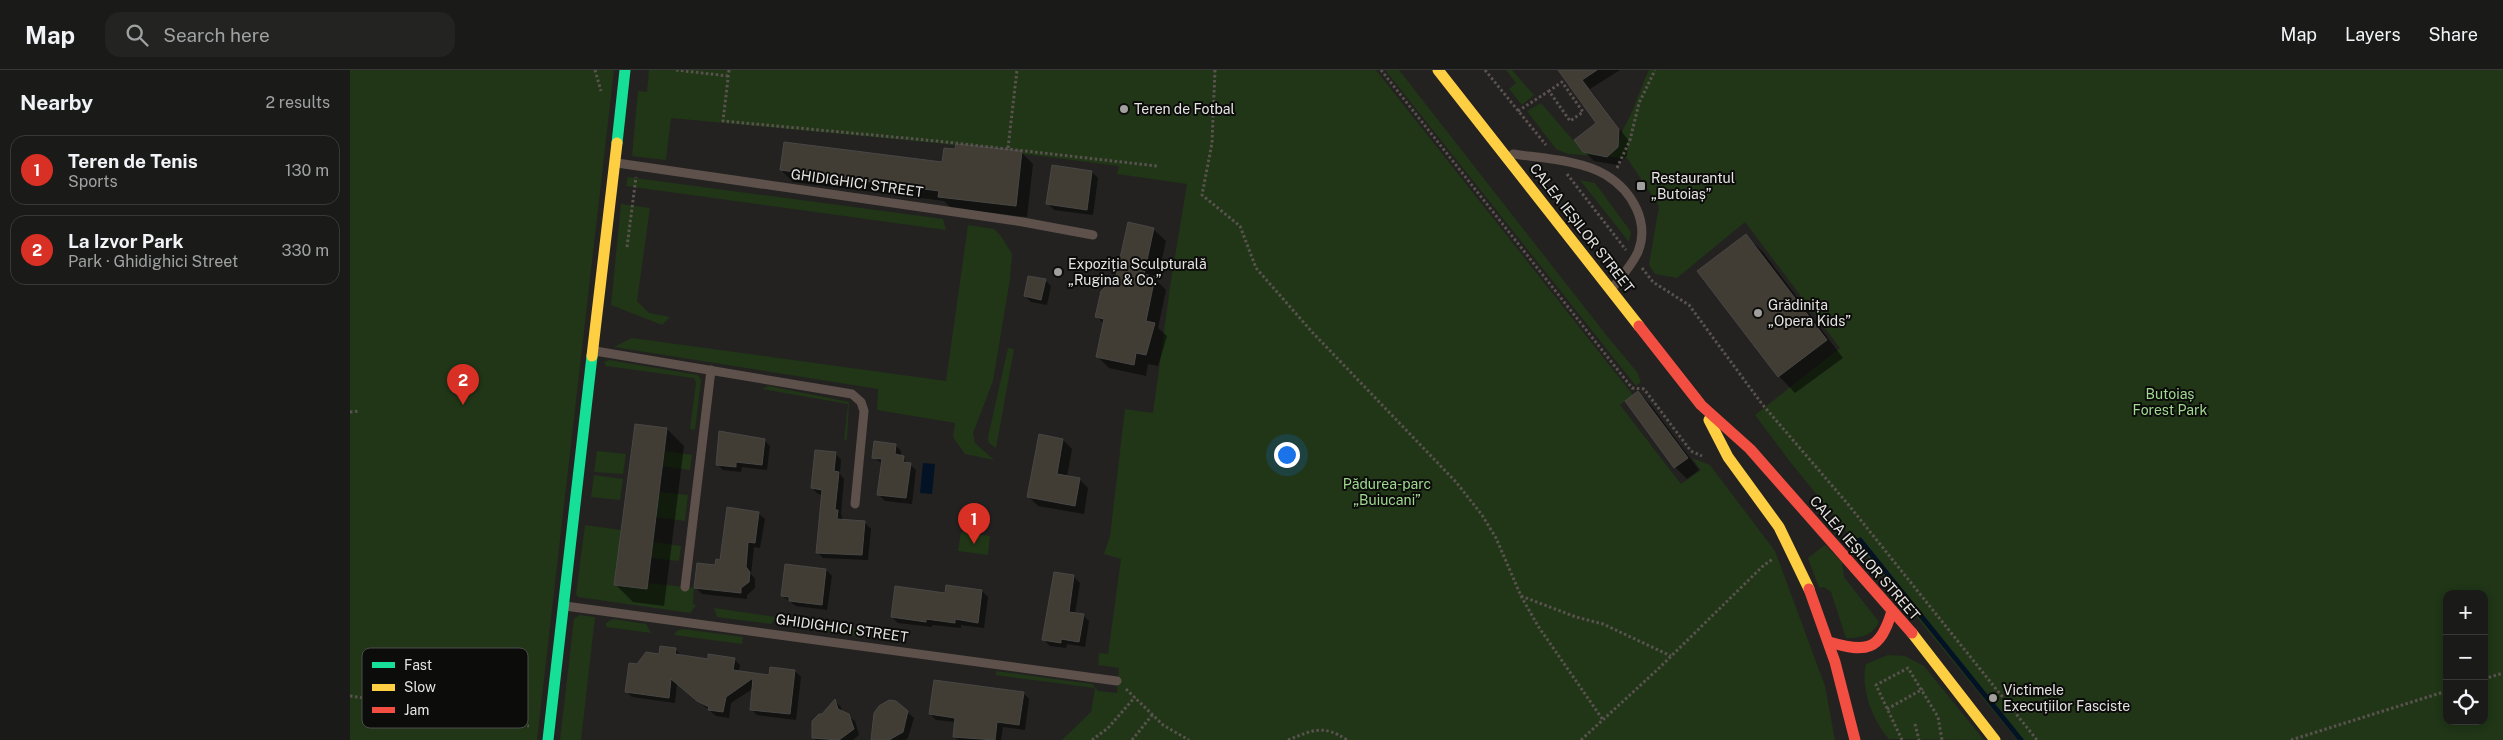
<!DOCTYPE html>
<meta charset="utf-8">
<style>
:root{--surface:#1a1a19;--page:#232322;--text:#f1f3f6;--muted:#9fa1a2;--line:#383838;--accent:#d93025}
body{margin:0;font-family:"Public Sans",sans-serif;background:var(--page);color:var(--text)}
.controls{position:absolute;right:15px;bottom:15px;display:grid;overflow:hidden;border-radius:10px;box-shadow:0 2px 8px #0003}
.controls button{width:45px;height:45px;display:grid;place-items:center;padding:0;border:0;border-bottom:1px solid var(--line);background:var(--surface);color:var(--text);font:25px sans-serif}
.you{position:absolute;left:936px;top:384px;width:18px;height:18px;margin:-12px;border:4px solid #fff;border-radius:50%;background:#1a73e8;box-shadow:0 0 0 8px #1a73e833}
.badge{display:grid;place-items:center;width:32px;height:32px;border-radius:50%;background:var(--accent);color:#fff;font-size:16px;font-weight:700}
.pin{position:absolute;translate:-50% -41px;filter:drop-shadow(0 1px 2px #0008)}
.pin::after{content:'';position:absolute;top:26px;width:18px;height:15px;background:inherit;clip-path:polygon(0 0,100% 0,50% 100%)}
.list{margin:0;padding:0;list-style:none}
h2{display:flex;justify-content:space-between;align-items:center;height:65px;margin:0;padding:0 20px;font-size:21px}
h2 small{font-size:16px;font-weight:400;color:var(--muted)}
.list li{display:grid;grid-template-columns:32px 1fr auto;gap:15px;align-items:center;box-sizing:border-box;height:70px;margin:0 10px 10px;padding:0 10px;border:1px solid var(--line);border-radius:15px}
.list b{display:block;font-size:19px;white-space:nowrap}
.list p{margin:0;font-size:16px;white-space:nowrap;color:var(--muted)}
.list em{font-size:16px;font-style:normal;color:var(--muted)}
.icon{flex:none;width:28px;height:28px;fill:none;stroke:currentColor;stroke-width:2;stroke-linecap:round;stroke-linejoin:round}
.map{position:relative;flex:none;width:2153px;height:670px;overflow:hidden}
header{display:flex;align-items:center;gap:30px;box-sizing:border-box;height:70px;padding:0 25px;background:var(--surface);border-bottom:1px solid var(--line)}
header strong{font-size:24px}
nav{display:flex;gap:28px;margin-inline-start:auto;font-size:18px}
.search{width:350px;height:45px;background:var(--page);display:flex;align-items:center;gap:12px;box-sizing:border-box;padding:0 18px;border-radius:15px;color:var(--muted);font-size:19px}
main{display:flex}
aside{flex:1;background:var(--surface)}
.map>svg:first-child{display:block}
.green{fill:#203617;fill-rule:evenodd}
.water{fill:#031325}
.shadow{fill:#0007}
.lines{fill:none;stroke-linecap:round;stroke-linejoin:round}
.stream{stroke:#031325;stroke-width:5}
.building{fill:#413d34;stroke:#484746}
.path{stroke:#5a524f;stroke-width:3;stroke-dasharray:2.5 2.5;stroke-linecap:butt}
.lane{stroke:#5e514b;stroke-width:9}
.fast{stroke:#16e098;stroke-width:11}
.slow{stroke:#ffcf43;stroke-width:11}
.jam{stroke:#f24e42;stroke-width:11}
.poi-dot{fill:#a1a09f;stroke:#0c0c0b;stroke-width:2}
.labels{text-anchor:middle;stroke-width:4;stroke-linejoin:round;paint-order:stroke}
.poi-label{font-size:14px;fill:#e5e4e3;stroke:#0c0c0b;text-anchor:start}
.street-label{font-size:14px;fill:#e5e4e3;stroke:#0c0c0b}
.park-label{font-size:14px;fill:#a0d98f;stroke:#0c0c0b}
.key{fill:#0c0c0b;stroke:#4d4d4c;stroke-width:1}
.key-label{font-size:14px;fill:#e5e4e3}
</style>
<header>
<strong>Map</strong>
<div class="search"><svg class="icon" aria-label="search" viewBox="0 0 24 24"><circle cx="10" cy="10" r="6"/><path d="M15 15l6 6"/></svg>Search here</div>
<nav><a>Map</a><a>Layers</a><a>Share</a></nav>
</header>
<main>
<aside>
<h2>Nearby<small>2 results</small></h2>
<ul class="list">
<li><span class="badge">1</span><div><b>Teren de Tenis</b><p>Sports</p></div><em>130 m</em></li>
<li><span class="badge">2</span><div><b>La Izvor Park</b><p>Park · Ghidighici Street</p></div><em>330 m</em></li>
</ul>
</aside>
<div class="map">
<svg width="2153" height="670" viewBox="0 0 2153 670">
<rect width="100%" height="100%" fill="#232221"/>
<!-- green -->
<g class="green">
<path d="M0,0H264L187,670H0Z"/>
<path d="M299,0H1026L1283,325L1270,335L1331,414L1351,400L1342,388L1360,395L1425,481L1475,616L1485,670H712L741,642L745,618L646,605V601L742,614L748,621L767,623L769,598L748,595L749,583L758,584L771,489L754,484L760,466L775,339L803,343L821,210L837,114L767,104L769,96L586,73L321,48L316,90L282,86L288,21L297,22Z"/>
<path d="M1035,0H1049L1257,266L1287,302L1291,312L1286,316Z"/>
<path d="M1156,0H1162L1184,25L1172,35L1159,19L1166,13Z"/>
<path d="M1299,0H2153V670H1667L1441,393L1405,345L1490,278L1395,152L1327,208L1305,204L1299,195L1309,136L1277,88L1218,84L1206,79L1177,41L1191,33L1234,83L1241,78L1268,77C1269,64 1274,59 1279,48C1287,32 1291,16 1299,0ZM2097,524H2134V651H2097Z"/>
<path d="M278,107L593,149L596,160L276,116Z"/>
<path d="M1230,110L1245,113L1281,162L1279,172Z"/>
<path d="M271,134L300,138L287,231L299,243L320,247L312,255L261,235Z"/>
<path d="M618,155L644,159L651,166L662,184L660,209L643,311L623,363L625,373L644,390L615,384L603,367L605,353L527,340L528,319L264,277L282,268L596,311Z"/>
<path d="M658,278L664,279L646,378L639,373L638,367Z"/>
<path d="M259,290L348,305L351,310L345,360L340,359L346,313L344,308L256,296L254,292Z"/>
<path d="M419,316L499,332L497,369L494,371L498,334L412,319Z"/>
<path d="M247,381L276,384L273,404L244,402Z"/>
<path d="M314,381L342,385L340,400L312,396Z"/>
<path d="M244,405L273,409L270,430L241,427Z"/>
<path d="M309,422L338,425L335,451L306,447Z"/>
<path d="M235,455L271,460L265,515L297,519L298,513L344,518L343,534L346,535L340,543L228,527L226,524Z"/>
<path d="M611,462L640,466L638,485L608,481Z"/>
<path d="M303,472L331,476L329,491L301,488Z"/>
<path d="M1475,475L1492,492L1494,507L1529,552C1522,566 1511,568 1496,568L1481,522L1474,517L1469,518L1458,488Z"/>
<path d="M364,538L426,547L421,554L367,547Z"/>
<path d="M229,545L245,547L231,670H210L224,549Z"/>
<path d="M263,549L296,554L301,563L256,557V553Z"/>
<path d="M453,551L507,559L506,566L452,559Z"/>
<path d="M333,559L393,567L392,574L324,565L327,561Z"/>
<path d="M1538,585L1555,586L1574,596L1634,670L1539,669C1523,651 1510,619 1516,594Z"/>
</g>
<!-- water -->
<path class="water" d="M573,393L585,394L582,424L570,423Z"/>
<!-- shadow -->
<g class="shadow">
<path d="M1210,0H1270L1240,19L1278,70L1277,86L1267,95L1244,91L1234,81L1248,54Z"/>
<path d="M671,82L683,94L677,147L601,138L594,131L443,112L431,100L593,93Z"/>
<path d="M742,102L748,108L743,145L704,140L698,134Z"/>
<path d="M803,159L816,171L807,211L816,220L808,258L817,266L808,296L798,294L796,306L759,298L747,286L754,254L747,247L767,207Z"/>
<path d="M1396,166L1413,182L1493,288L1445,323L1429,306Z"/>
<path d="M695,210L701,216L697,235L681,232L675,226Z"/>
<path d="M1288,322L1300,334L1349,400L1337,409L1325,397Z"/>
<path d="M317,359L334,376L314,536L283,532L266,515Z"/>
<path d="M370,362L414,370L420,376L417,400L392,397L391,402L373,400L367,394Z"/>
<path d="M690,366L713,370L722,379L717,407L729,409L738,418L734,444L688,436L679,427Z"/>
<path d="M545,375L551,381V387L566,400L562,434L535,431L529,425L533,394L523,387Z"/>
<path d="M485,383L491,390L490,404L494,409L491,444L493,451L515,453L521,459L518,490L473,488L467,482L473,425L468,424L462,418Z"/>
<path d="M408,443L415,449L410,478L404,477L401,504L405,509V518L397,525V529L352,524L346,518L371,491Z"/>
<path d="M476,500L482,506L477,540L446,536L432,526Z"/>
<path d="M724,507L730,513L725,544L733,545L739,551L735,577L717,574L716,578L700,576L694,570Z"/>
<path d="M597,517L632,521L638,527L634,558L611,555V558L582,555V557L548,553L542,547L596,524Z"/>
<path d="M325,579L331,585L359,590L384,589L390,595L389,602L420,606L445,601L451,607L446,650L407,645L401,639L404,618L381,633L379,648L366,646L327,613L325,633L282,627L276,621L288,595Z"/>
<path d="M673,623L679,629L675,660L653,657L651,670H608L604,667L606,652L586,650L580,644Z"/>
<path d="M485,631L491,637L492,642L505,651L509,665L503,670H465L462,664L463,651L472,646Z"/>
<path d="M557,642L564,648L558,668L555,670H522Z"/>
</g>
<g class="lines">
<!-- stream -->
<path class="stream" d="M1510,470L1671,670"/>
</g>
<!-- building -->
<g class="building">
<path d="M1208,0H1247L1232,10L1269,59L1268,77L1257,87L1233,82L1224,70L1246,53Z"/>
<path d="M434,72L592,92L594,78L605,79L606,74L672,81L666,136L588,127L589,121L430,100Z"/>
<path d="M702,95L742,101L737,140L696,134Z"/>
<path d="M778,152L804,158L794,204L805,207L796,251L805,253L796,285L786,283L784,295L746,287L754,249L745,247L751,221L766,206Z"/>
<path d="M1396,164L1477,270L1428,307L1347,201Z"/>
<path d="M678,206L696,209L691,230L674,226Z"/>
<path d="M1288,321L1338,388L1324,398L1275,331Z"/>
<path d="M285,354L317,358L297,519L264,515Z"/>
<path d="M369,361L415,369L412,395L386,392V397L366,395Z"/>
<path d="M689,364L713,369L707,404L730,408L725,436L677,427Z"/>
<path d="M524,371L546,374L545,384L554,386L553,392L561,393L556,428L527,425L532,389L522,388Z"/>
<path d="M465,380L486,382L484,401L489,402L485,440H488L487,449L515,451L512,485L466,483L472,420L461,418Z"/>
<path d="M377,437L409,442L405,473L398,472L396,497L400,502L399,512L391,518V523L344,518L347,493L365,495L366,489L370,490Z"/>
<path d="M435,494L476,499L472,535L439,531V527L431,526Z"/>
<path d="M704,502L724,505L719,542L734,544L729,572L711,569V573L692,570Z"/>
<path d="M596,515L632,520L628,553L605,549V553L576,549V552L541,547L545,516L595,523Z"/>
<path d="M310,576L326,578L325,584L358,589V584L385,588L383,600L419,605L420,597L445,600L440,644L400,640L403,608L376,627L373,642L358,640L359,637L347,631L321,609L319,628L275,622L279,593L287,594L296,582L309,584Z"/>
<path d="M584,610L674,622L669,655L647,652L645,670L603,667L605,648L579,644Z"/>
<path d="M485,629L488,639L499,644L504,659L489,670L462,668V651L469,644H472Z"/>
<path d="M539,630L546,631L558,641L553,662L539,670H521L524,643L529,636Z"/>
</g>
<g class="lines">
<!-- path -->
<g class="path">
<path d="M245,0L251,21"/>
<path d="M326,0L378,6"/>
<path d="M379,0L373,51L587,71L807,96"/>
<path d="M865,0L862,73L852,125L890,156L906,198L963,263L1106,412L1132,445L1146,468L1171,526L1188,556L1253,650"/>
<path d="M1031,0L1282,318L1294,319L1341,381L1352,386"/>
<path d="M1135,0L1196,75"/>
<path d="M1168,41L1199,21L1220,51L1233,42L1212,12L1199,21"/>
<path d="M658,78L667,0"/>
<path d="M1267,98L1280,70L1289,33L1305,0"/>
<path d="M1217,104L1276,180"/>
<path d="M277,177L286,107"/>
<path d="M1292,198L1303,212L1339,235L1412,334L1497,433L1687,670"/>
<path d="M0,342L9,341"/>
<path d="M1171,526L1226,547L1253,554L1321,586"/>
<path d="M2134,609L2153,603"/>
<path d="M776,619L813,655L839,670"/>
<path d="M0,626L107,641L179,656"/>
<path d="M1537,639L1573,619"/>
<path d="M1565,654L1569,670"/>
<path d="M742,670L758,658L785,627"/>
<path d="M782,670L803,644"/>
<path d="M938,670C963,660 973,654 997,670"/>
<path d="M1231,670L1307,600L1414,495L1423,489"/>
<path d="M1552,670L1526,615L1558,598L1588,647L1592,670"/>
<path d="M1941,670L2097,621"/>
</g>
<!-- lane -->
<g class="lane">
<path d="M1163,84C1190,88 1232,90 1256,105C1282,121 1300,152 1288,182C1282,195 1272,206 1263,217"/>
<path d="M267,93L673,152L743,165"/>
<path d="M245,281L502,324L511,332L514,341L505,434"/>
<path d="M335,517L361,300"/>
<path d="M215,536L767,611"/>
</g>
<!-- fast -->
<g class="fast">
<path d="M267,73L275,0"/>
<path d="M198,670L242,286"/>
</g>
<!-- slow -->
<g class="slow">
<path d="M1088,0L1289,256"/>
<path d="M242,286L267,73"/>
<path d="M1359,350L1378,387L1429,457L1459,519"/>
<path d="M1562,563L1645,670"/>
</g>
<!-- jam -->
<g class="jam">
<path d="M1289,256L1351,335L1400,379L1562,563"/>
<path d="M1459,519L1485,592L1505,670"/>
<path d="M1479,572C1517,583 1530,581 1542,541"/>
</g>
</g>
<!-- markers -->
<g class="poi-dot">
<circle cx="774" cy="39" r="5"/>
<rect x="1286" y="111" width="10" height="10" rx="2.5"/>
<circle cx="708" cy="202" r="5"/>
<circle cx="1408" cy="243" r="5"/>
<circle cx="1643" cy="628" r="5"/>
</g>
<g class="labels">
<!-- poi labels -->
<g class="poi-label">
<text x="784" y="44">Teren de Fotbal</text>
<text x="1301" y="113">Restaurantul<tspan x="1301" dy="16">„Butoiaș”</tspan></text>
<text x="718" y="199">Expoziția Sculpturală<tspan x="718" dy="16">„Rugina &amp; Co.”</tspan></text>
<text x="1418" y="240">Grădinița<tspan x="1418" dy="16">„Opera Kids”</tspan></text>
<text x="1653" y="625">Victimele<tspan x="1653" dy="16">Execuțiilor Fasciste</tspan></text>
</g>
<!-- street labels -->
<g class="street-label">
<text transform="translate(507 113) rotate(8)" y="5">GHIDIGHICI STREET</text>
<text transform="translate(1232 158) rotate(52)" y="5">CALEA IEȘILOR STREET</text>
<text transform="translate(1515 488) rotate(49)" y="5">CALEA IEȘILOR STREET</text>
<text transform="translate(492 558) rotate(8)" y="5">GHIDIGHICI STREET</text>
</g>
<!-- park labels -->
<g class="park-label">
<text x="1820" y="329">Butoiaș<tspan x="1820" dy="16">Forest Park</tspan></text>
<text x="1037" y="419">Pădurea-parc<tspan x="1037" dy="16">„Buiucani”</tspan></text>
</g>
</g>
<!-- legend -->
<rect x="12" y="578" width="166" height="80" rx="8" class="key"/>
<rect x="22" y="592" width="23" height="6" fill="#16e098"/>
<rect x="22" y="614" width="23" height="7" fill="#ffcf43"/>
<rect x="22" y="637" width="23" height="6" fill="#f24e42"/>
<g class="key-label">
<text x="54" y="600">Fast</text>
<text x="54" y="622">Slow</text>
<text x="54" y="645">Jam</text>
</g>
</svg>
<div class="controls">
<button>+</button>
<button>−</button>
<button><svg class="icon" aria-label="locate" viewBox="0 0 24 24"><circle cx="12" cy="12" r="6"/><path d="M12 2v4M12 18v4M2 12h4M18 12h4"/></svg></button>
</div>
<div class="you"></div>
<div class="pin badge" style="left:624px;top:474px">1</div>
<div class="pin badge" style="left:113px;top:335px">2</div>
</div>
</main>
